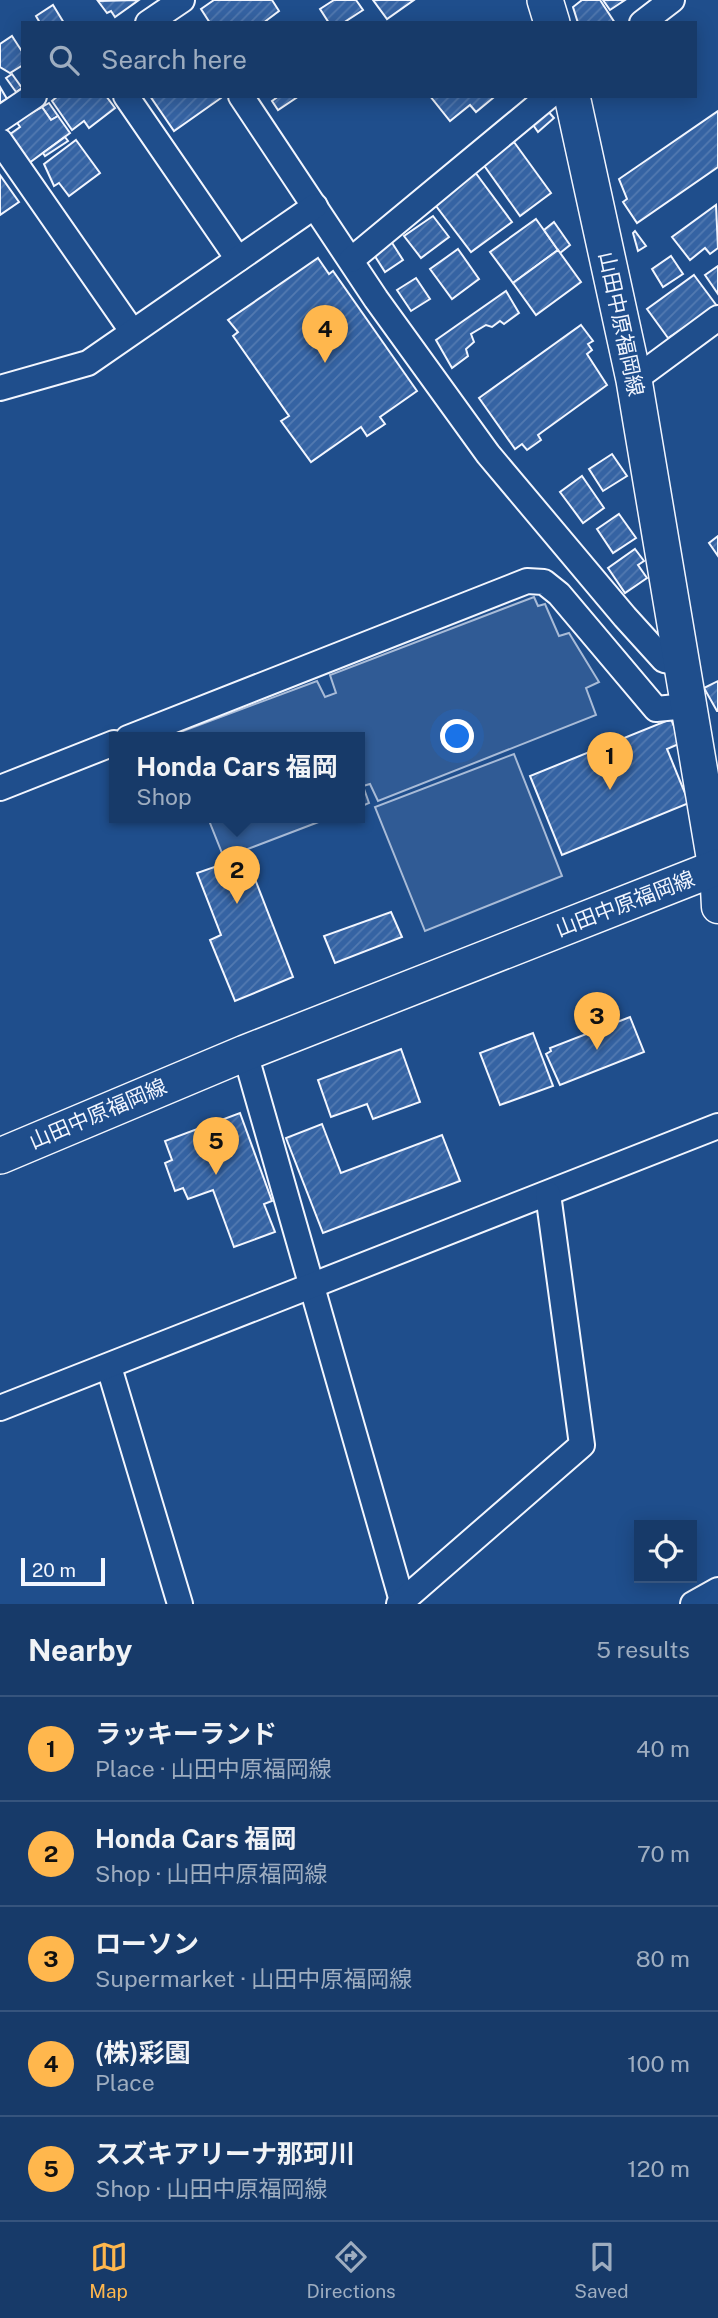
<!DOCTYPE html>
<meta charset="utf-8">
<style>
:root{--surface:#173a69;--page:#244571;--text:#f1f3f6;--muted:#9eadc0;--line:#36547d;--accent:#ffb74d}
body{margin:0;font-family:"Public Sans","Noto Sans JP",sans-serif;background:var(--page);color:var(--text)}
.controls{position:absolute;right:21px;bottom:21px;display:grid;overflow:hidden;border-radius:0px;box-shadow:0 4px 18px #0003}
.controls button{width:63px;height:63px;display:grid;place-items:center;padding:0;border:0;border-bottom:2px solid var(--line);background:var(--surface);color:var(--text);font:35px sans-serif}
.scale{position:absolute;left:21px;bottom:18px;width:84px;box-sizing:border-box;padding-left:7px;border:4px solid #f2f6ff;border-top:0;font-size:19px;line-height:24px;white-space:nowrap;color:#f2f6ff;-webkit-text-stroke:5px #1f4e8c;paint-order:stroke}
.you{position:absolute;left:458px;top:737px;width:24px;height:24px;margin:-18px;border:5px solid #fff;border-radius:50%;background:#1a73e8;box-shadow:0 0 0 10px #1a73e833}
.badge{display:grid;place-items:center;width:46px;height:46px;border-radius:50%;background:var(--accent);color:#111;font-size:23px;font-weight:700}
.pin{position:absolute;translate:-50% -58px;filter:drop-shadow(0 2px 4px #0008)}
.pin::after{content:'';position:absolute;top:37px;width:24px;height:21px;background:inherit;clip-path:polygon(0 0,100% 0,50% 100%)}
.popup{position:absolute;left:109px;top:732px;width:256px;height:91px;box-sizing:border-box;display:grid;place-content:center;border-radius:0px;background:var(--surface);filter:drop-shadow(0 2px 5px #0005);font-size:23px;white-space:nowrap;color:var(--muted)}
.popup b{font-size:26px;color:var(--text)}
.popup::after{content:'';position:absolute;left:50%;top:100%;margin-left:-14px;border:14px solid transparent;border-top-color:var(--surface)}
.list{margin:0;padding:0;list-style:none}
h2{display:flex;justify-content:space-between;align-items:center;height:91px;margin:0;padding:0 28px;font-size:30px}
h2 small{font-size:23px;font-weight:400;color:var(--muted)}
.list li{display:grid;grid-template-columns:46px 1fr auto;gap:21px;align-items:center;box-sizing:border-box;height:105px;padding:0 28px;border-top:2px solid var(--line)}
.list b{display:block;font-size:26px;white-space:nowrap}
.list p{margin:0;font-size:23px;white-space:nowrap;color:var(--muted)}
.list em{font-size:23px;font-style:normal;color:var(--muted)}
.icon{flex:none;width:38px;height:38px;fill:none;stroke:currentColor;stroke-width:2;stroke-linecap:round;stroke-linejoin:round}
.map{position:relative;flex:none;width:718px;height:1604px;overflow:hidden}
.search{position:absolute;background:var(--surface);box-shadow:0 4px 18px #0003;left:21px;right:21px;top:21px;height:77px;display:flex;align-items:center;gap:18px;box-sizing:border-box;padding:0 24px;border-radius:0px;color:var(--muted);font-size:26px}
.sheet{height:616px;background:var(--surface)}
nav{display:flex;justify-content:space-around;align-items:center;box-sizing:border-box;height:98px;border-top:2px solid var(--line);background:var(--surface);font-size:19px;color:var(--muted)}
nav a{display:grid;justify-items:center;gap:4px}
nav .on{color:var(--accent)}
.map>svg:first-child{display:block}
.built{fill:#305b95;stroke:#a8bbd7;stroke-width:2}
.building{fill:url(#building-hatch);stroke:#f2f6ff;stroke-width:2}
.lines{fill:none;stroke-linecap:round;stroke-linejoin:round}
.minor-casing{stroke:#f2f6ff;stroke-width:28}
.tertiary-casing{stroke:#f2f6ff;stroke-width:35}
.secondary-casing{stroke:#f2f6ff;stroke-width:38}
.minor{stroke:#1f4e8c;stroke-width:24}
.tertiary{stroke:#1f4e8c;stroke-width:32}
.secondary{stroke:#1f4e8c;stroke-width:35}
.labels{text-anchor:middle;stroke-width:5;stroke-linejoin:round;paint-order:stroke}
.street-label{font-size:21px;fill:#f2f6ff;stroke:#1f4e8c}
</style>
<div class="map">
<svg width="718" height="1604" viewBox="0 0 718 1604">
<defs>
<pattern id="building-hatch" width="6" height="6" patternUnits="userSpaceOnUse" patternTransform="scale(1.75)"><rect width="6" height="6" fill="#3563a3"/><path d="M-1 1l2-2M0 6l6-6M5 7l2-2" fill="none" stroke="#537ab1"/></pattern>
</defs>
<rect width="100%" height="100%" fill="#1f4e8c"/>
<!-- built -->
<g class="built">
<path d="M534,597L538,606L545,604L559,636L569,633L599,682L586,688L596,715L378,801L370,784L363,786L369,803L360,807V738H176L175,734L317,681L325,697L336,693L330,675Z"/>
<path d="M514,754L562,876L425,931L375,807Z"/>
<path d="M208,818H329L224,858Z"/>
</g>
<!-- building -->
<g class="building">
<path d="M139,0L115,17L111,11L107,13L98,1Z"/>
<path d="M214,0H272L279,11L263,23H210L201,9Z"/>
<path d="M334,0H356L363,10L343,23H329L320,9Z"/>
<path d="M373,0H414L387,19Z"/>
<path d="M582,0H600L615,23H578L573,7Z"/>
<path d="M603,0H625L610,10Z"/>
<path d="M53,5L64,23H40L36,16Z"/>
<path d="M12,36L23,53V65L10,73L0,67V44Z"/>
<path d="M12,74L22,88L16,92L6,78Z"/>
<path d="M0,87L7,99L0,103Z"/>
<path d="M58,96H106L115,108L89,128L84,121L72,130L52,101Z"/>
<path d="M150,96H220L221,98L174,131Z"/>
<path d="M279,96H299L278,110L272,101Z"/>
<path d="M430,96H491L493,98L476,112L470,105L450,121Z"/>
<path d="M49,103L58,116L51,120L42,107Z"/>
<path d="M42,107L51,120L58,116L70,133L29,163L9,135L20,127L16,121Z"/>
<path d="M546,109L554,118L538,132L531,122Z"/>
<path d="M718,111V167L637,223L623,202L627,199L619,179Z"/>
<path d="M65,137L68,141L45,156L43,153Z"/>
<path d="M76,140L100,173L69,196L59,183L54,186L44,164Z"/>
<path d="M514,142L551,193L520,216L483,164Z"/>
<path d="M475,172L512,222L471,252L433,202Z"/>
<path d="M0,175L19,202L0,215Z"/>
<path d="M716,205L718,248L710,254L705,248L690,260L672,237Z"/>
<path d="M433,216L449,237L421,258L404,236Z"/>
<path d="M536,219L558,250L513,283L490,252Z"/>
<path d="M554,222L570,245L560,253L544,230Z"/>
<path d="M635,231L646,246L638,251L633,233Z"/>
<path d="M389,238L403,260L385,272L371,250Z"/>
<path d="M458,249L479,279L452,299L430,269Z"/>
<path d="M558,250L581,282L536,315L513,283Z"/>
<path d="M671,256L683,274L663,287L652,269Z"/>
<path d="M318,258L329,274L333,271L417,391L380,417L385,424L367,436L361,427L311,462L281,421L289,416L233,336L238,332L228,320Z"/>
<path d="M718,266V294L705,275Z"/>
<path d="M694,275L717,306L668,338L647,309Z"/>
<path d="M416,278L430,299L411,311L397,290Z"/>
<path d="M506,291L519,313L504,324L500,321L492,327L486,325L471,334L474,342L466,349L468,356L452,368L436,340Z"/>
<path d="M581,325L593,341L588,344L592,350L587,354L607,385L538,435L541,440L527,450L522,444L515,449L479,398Z"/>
<path d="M612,454L627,476L603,491L589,469Z"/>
<path d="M582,476L604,508L583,523L560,492Z"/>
<path d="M619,514L636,538L613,553L597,529Z"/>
<path d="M718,536V556L709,543Z"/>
<path d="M635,549L644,561L638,565L647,578L625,593L608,568Z"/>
<path d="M718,681V711H717L704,688Z"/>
<path d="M671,719L681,743L667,749L689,803L562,855L530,776Z"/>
<path d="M246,856L293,977L235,1001L210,940L221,935L197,873Z"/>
<path d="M391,912L402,937L335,963L324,936Z"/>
<path d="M630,1017L644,1052L560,1085L546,1054L551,1051L550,1048Z"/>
<path d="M533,1033L553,1086L500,1105L480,1053Z"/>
<path d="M401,1049L420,1102L373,1119L367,1104L331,1117L318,1080Z"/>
<path d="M240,1113L272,1201L264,1204L275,1232L234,1247L213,1190L188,1199L183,1188L175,1191L165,1163L172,1160L165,1141Z"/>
<path d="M322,1124L341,1173L442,1135L460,1181L323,1233L286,1138Z"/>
</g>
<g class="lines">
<!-- minor casing -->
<g class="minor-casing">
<g id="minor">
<path d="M148,23L182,0"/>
<path d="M642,23L672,0"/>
<path d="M126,96L238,259"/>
<path d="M241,96L376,299L488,454L625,617L664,660L680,663"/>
<path d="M0,119L34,96"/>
<path d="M0,141L132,331"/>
<path d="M351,260L549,96"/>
<path d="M634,380L718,318"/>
<path d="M0,388L88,363L315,206"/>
<path d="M128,738L527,581L544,582L559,594L656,709L687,706"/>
<path d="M0,788L114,743"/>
<path d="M245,1053L402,1601"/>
<path d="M109,1367L180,1604"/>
<path d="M0,1408L718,1126"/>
<path d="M399,1604L582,1445L548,1194"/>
<path d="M693,1604L718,1590"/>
</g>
</g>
<!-- tertiary casing -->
<g class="tertiary-casing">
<path id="tertiary" d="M716,868L718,907"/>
</g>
<!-- secondary casing -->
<g class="secondary-casing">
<g id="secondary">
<path d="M545,0L552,23"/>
<path d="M572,96L634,380L716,868"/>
<path d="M0,1156L245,1053L718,867"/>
</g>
</g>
<!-- minor -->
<use href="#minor" class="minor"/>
<!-- tertiary -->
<use href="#tertiary" class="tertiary"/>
<!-- secondary -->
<use href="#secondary" class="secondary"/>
</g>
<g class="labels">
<!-- street labels -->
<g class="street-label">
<text transform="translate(621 324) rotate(78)" y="7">山田中原福岡線</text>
<text transform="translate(625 904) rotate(-21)" y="7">山田中原福岡線</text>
<text transform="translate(98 1114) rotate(-23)" y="7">山田中原福岡線</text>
</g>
</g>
</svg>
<div class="controls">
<button><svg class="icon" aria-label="locate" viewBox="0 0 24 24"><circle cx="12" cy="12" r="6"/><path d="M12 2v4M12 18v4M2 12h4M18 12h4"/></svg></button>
</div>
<div class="scale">20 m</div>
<div class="you"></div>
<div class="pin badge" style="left:610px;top:790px">1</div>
<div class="pin badge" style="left:237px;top:904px">2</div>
<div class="popup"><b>Honda Cars 福岡</b>Shop</div>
<div class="pin badge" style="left:597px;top:1050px">3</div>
<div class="pin badge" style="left:325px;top:363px">4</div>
<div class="pin badge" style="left:216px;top:1175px">5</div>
<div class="search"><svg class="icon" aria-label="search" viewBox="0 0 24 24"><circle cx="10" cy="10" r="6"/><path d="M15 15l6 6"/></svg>Search here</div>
</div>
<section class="sheet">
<h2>Nearby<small>5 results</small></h2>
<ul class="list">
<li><span class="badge">1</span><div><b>ラッキーランド</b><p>Place · 山田中原福岡線</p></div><em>40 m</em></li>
<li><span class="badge">2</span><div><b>Honda Cars 福岡</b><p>Shop · 山田中原福岡線</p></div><em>70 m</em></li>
<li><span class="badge">3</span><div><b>ローソン</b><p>Supermarket · 山田中原福岡線</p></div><em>80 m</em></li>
<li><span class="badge">4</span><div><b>(株)彩園</b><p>Place</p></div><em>100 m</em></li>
<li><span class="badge">5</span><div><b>スズキアリーナ那珂川</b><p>Shop · 山田中原福岡線</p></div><em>120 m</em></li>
</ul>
</section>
<nav>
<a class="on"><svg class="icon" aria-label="map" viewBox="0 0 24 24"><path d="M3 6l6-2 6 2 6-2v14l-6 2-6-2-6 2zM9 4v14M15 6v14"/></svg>Map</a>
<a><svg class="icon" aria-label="directions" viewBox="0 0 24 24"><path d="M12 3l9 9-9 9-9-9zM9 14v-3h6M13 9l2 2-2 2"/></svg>Directions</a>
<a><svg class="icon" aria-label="saved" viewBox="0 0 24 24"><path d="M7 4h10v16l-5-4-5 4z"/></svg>Saved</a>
</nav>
